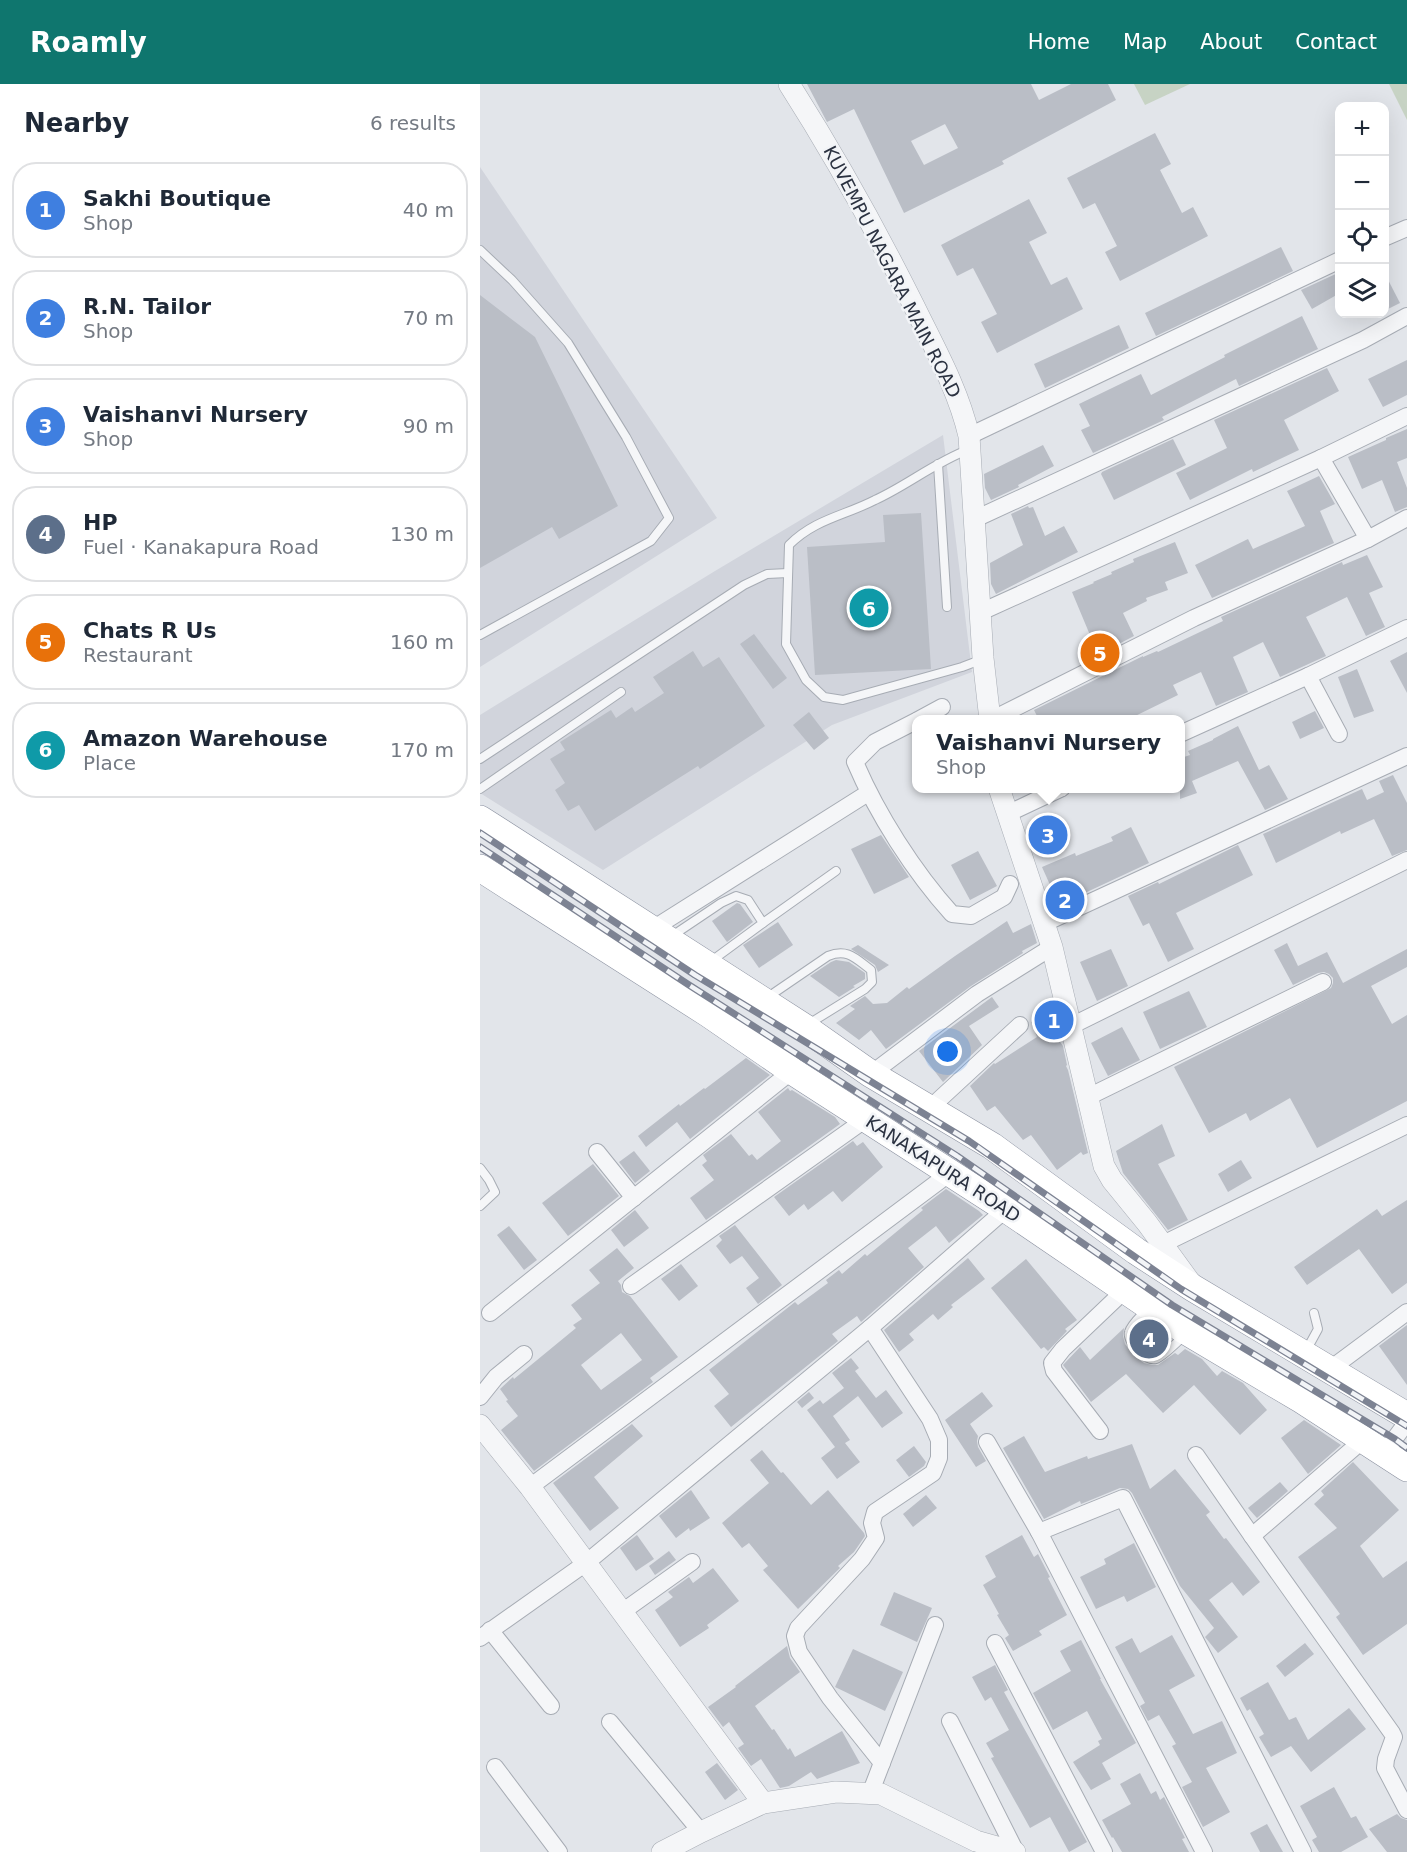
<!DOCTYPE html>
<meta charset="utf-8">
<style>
:root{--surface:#fff;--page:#f2f2f3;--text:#1f2937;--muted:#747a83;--line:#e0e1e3;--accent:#0f766e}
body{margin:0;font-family:"DejaVu Sans",sans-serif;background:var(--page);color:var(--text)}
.controls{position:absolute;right:18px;top:18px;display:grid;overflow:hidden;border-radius:12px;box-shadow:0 6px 24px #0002}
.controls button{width:54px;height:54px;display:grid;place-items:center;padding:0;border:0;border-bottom:2px solid var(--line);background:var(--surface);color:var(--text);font:30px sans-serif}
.you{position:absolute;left:468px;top:968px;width:21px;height:21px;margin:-15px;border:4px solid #fff;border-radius:50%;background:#1a73e8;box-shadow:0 0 0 9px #1a73e833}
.badge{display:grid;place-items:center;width:39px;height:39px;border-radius:50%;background:var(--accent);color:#fff;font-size:20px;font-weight:700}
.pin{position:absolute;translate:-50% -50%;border:3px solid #fff;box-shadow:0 2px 6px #0006}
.popup{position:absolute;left:432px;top:631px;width:273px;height:78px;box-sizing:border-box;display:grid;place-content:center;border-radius:12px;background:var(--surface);filter:drop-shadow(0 2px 4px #0005);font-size:20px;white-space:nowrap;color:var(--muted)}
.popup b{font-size:22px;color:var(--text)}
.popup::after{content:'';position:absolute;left:50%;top:100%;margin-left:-12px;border:12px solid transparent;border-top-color:var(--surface)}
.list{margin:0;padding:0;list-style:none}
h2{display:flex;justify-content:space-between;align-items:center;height:78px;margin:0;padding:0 24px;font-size:26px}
h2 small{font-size:20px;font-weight:400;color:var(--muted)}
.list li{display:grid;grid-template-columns:39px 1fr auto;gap:18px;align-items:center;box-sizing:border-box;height:96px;margin:0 12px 12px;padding:0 12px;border:2px solid var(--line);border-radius:24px}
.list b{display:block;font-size:22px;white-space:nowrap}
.list p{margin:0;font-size:20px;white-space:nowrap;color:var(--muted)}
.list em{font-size:20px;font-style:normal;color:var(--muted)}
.icon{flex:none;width:33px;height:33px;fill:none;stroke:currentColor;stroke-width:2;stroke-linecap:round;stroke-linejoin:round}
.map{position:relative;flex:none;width:927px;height:1768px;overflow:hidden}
header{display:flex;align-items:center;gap:36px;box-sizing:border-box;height:84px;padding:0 30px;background:var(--accent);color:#fff}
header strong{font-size:28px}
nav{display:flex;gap:33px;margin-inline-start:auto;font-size:21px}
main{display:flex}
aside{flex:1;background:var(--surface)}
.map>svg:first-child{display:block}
.built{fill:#d1d4dc}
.green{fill:#c7d3c4}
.building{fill:#babec6;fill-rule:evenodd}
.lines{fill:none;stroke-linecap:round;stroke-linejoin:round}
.service-casing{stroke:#a7acb4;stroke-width:10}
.minor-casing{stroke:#a7acb4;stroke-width:18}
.tertiary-casing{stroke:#a7acb4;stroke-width:22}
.trunk-casing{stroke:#8b91a0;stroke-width:28}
.service{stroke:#f5f6f8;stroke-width:8}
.minor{stroke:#f5f6f8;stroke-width:16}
.tertiary{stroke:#f5f6f8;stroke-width:21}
.trunk{stroke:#fff;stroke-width:27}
.rail-casing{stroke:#7d8393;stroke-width:7}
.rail{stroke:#f2f4f7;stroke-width:4.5;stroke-dasharray:14;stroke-linecap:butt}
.labels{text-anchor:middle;stroke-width:5;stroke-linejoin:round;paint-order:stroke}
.street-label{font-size:18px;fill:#2b3241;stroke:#f2f4f7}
</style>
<header>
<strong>Roamly</strong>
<nav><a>Home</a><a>Map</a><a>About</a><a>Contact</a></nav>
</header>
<main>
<aside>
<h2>Nearby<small>6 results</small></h2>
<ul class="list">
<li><span class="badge" style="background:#3f7fe0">1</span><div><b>Sakhi Boutique</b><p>Shop</p></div><em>40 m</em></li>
<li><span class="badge" style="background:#3f7fe0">2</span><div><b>R.N. Tailor</b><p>Shop</p></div><em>70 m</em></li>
<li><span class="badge" style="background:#3f7fe0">3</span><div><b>Vaishanvi Nursery</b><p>Shop</p></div><em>90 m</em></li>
<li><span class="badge" style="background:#5c6f8a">4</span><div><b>HP</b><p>Fuel · Kanakapura Road</p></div><em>130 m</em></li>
<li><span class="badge" style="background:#e8710a">5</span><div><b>Chats R Us</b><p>Restaurant</p></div><em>160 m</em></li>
<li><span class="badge" style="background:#0f9aa8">6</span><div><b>Amazon Warehouse</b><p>Place</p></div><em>170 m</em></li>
</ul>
</aside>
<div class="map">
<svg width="927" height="1768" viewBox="0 0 927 1768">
<rect width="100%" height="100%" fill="#e2e5ea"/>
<!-- built -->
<g class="built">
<path d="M0,83L237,434L0,583Z"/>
<path d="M463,351L492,588L352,641L123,786L0,709V631L235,487Z"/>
</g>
<!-- green -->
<g class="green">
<path d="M654,0H710L665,21Z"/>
<path d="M909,0H927V36Z"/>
</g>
<!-- building -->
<g class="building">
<path d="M327,0H551L559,16L591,0H628L636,16L522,77L524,80L424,129L374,25L347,38ZM465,40L478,64L444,81L431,57Z"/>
<path d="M675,49L691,80L680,86L702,129L713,123L728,152L640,197L625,168L637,162L615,119L603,125L587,94Z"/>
<path d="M549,115L567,149L549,158L571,201L587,193L603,225L517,269L501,238L517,230L493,184L477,192L461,161Z"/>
<path d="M801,163L813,187L676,252L665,229Z"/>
<path d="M860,188V209L832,225L821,206Z"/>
<path d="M904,188L920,219L904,227Z"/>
<path d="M0,211L55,253L138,422L79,455L72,443L0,484Z"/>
<path d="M822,232L838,265L759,302L756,295L682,333L684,336L613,369L601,346L610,342L599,320L661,290L671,311L745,273L744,271Z"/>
<path d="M639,241L649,264L565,304L554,280Z"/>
<path d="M927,276V311L903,323L888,295Z"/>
<path d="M847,284L859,307L804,336L819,366L773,388L772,385L710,416L696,389L747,364L734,336Z"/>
<path d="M927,345V374L917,378L927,404V423L915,428L902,396L882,405L868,373L906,356V354Z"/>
<path d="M693,355L706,381L634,416L621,390L622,388Z"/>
<path d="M563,361L574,382L538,401L539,403L511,416L505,404L504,390Z"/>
<path d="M839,392L855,420L840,427L854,459L732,514L715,481L768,455L773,465L825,442L807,407Z"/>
<path d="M548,422L549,424L553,423L565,452L584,442L598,468L516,510L511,500L510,479L543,461L531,430Z"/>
<path d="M441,429L451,585L335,591L327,463L405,458L403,431Z"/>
<path d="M695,458L708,489L685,498L688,506L666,514L667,517L643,529L654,552L612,574L609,565L615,563L592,508L614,499L613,498L632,490L631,488L654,478L653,475Z"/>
<path d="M887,471L903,503L889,509L905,543L886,552L867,513L826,533L846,572L800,593L783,558L753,573L768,608L736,622L721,588L693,601L698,611L647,636H559L554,626L663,572V573L677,567L678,568L743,537L741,533L862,478L863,481Z"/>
<path d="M274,550L307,594L293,605L260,560Z"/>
<path d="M213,567L223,583L239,573L285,642L220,685L218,682L115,747L99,721L88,727L75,706L85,699L70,675L85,666L80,658L131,626L136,634L152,623L155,628L184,609L173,593Z"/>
<path d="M927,568V609L910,577Z"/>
<path d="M877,585L894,627L874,634L858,593Z"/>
<path d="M835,627L844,644L820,655L812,638Z"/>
<path d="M329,628L349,654L334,666L313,641Z"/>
<path d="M758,642L779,686L789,681L808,715L785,726L758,677L712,697L717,709L700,715V668H702L704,673L710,671L708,667L733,656V655Z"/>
<path d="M913,691L927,719V766L912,772L894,735L861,750L860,747L796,779L783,750L882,705L887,716L904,708L899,697Z"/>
<path d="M651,743L669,779L579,821L562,783L595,769L596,772L633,757L631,753Z"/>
<path d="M401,751L429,793L394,810L371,765Z"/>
<path d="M758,761L773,791L696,829L714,865L688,878L669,839L663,842L648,812L678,798L679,800Z"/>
<path d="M498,767L517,802L490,816L471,781Z"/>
<path d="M257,819L260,820L273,838L247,858L232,837Z"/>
<path d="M527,837L533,849L551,840L557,859L542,867L543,869L491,902L406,965L391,946L379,956L356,939L375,925L370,922L385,912L393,920L407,919L427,903L429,905L475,872Z"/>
<path d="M298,838L313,861L279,884L263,861Z"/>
<path d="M807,859L818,882L847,868L863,899L927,865V883L891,902L912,940L927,931V1017L837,1064L810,1014L770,1037L766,1029L729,1049L694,983L851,904L853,899V894L849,890L844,888L838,889L813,901L794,866Z"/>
<path d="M378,861L409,881L398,888L395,881L371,865Z"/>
<path d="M631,865L648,902L617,917L600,878Z"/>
<path d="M356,876L369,878L385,889V895L373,902L375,903L359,913L330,892L351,878Z"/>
<path d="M709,907L727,943L680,965L663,928Z"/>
<path d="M512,913L519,923L489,942L502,961L463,998L439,967Z"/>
<path d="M563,934L583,962L587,981L586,982L588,986L608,1069L603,1071L601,1068L577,1086L551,1051L543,1056L515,1022L507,1027L490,1002L514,979L515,980L557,953L551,938Z"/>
<path d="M642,943L660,976L628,992L611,959Z"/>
<path d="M266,974L290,991L210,1055L197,1038L166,1063L158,1052L199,1020L200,1022L224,1004L225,1005Z"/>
<path d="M308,1004L310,1007L312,1006L355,1033L360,1040L226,1136L210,1114L234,1096L222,1081L227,1077L223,1071L251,1050L269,1072L272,1070L277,1076L301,1057L278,1028Z"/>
<path d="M682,1040L695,1072L678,1080L708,1136L688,1146L643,1089L636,1067Z"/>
<path d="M373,1057L377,1062L383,1058L403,1083L362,1118L353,1107L328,1126L324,1120L309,1132L294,1113Z"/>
<path d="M154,1067L170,1087L155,1099L139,1078Z"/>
<path d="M761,1076L772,1094L748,1108L738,1090Z"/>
<path d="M113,1080L139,1112L88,1152L62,1119Z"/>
<path d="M466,1105L499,1127L503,1131L469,1159L456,1142L428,1164L444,1183L381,1238L377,1232L352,1250L358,1257L251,1343L234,1322L249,1310L229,1286L315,1218L318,1221L348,1199L346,1196L359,1186L362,1190L385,1170L387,1172L443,1126L441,1124Z"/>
<path d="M927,1116V1199L912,1210L879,1165L827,1201L814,1183L897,1125L902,1132Z"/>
<path d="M155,1126L169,1144L144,1163L131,1146Z"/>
<path d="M255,1141L302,1201L278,1220L266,1204L279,1194L262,1172L250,1180L236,1162L242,1156L239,1152Z"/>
<path d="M29,1142L57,1176L44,1186L17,1151Z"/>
<path d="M137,1164L154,1184L138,1197L141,1201L142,1208L150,1212L198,1273L170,1294L173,1298L54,1387L21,1346L38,1332L26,1317L28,1316L20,1305L33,1293L34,1295L96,1244L93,1241L102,1235L91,1221L120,1199L109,1186ZM141,1249L162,1276L121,1306L101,1281Z"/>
<path d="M488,1174L505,1195L471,1221L473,1223L458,1236L453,1230L429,1250L434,1256L419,1268L404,1246Z"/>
<path d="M546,1175L597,1236L585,1245L587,1247L568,1267L564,1263L561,1265L511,1204Z"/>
<path d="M201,1180L218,1202L199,1217L181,1195Z"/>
<path d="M664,1238L686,1260L674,1269L670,1268L662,1262L655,1251L657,1245Z"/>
<path d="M927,1241V1301L899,1262Z"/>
<path d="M644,1244L643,1252L645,1260L653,1271L664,1279L672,1281H678L695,1269L698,1271L705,1265L722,1275L737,1292L742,1287L763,1299L787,1326L760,1351L714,1301L683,1329L646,1290L611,1318L583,1281L600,1263L610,1276Z"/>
<path d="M371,1274L379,1284L375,1287L396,1314L406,1306L423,1329L402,1344L378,1312L353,1332L370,1356L365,1359L380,1378L357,1395L341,1374L355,1363L327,1326L340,1316L343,1320L364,1304L352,1289Z"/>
<path d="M329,1308L334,1314L322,1324L317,1318Z"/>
<path d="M502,1308L513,1322L490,1340L498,1352L497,1357L498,1363L506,1377L496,1383L465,1336Z"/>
<path d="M824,1336L861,1361L828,1390L801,1354Z"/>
<path d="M152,1340L163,1352L114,1393L139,1424L110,1447L73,1399Z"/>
<path d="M544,1352L565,1388L607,1372L608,1375L652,1360L670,1405L695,1385L730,1428L726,1431L744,1455L746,1454L780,1498L763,1512L752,1498L729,1516L758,1553L738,1569L725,1553L734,1544L700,1502L652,1409L648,1405L640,1404L601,1420L600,1417L564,1435L523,1364Z"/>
<path d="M434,1362L446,1378L444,1382L429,1393L416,1376Z"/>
<path d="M282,1366L301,1389L303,1388L331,1421L348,1406L384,1449L385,1452L374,1468L358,1482L360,1484L318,1525L283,1486L288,1482L269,1459L262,1464L242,1439L289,1399L270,1376Z"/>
<path d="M873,1378L919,1426L880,1462L903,1494L927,1477V1540L883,1571L856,1533L860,1530L818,1473L857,1444L834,1420L844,1411L841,1407Z"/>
<path d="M800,1398L808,1407L777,1434L768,1424Z"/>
<path d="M211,1406L230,1434L210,1447L209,1444L196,1454L179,1432Z"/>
<path d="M446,1411L457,1424L433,1443L423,1430Z"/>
<path d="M157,1451L174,1475L156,1487L140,1464Z"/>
<path d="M542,1451L554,1473L558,1470L570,1493L568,1494L587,1531L559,1547L562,1551L533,1567L525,1554L529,1551L517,1531L519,1530L503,1501L516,1493L505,1472Z"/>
<path d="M654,1459L676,1503L647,1518L644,1512L616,1525L600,1493L626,1480L624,1475Z"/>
<path d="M189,1467L196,1476L175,1491L169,1482Z"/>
<path d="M233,1484L259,1517L227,1541L229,1544L200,1563L175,1526L193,1513L188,1508L209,1493L213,1499Z"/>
<path d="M414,1508L452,1524L437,1558L400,1541Z"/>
<path d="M692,1551L715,1592L689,1606L713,1650L742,1637L757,1669L726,1684L750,1728L723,1743L702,1703L712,1698L692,1662L696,1660L679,1631L668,1637L660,1622L665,1619L635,1563L652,1554L660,1569Z"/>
<path d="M601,1556L621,1595H620L656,1659L622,1679L631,1695L611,1706L593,1678L620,1661L618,1657L622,1655L607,1627L573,1646L553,1609L591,1587L580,1567Z"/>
<path d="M825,1559L834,1570L805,1593L796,1582Z"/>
<path d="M307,1562L310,1574L320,1588L275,1622L292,1646L294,1645L308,1666L310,1664L315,1673L362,1647L380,1679L337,1695L331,1688L309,1702L300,1704L281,1675L271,1682L258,1664L264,1660L249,1638L243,1643L228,1623L256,1603L255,1602Z"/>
<path d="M373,1565L423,1588L405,1627L355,1603Z"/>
<path d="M515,1581L528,1606L524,1608L607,1758L589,1768L570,1733L550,1744L511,1674L514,1673L506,1659L529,1646L511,1613L505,1617L492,1593Z"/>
<path d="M788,1598L809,1636L816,1633L828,1656L869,1624L886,1645L831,1688L811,1662L791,1673L779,1653L784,1650L770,1625L767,1627L760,1614Z"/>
<path d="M237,1679L258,1706L245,1716L225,1688Z"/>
<path d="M660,1689L671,1710L676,1707L680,1716L684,1713L705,1754L702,1755L709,1768H642L633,1753L632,1754L622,1736L651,1720L640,1700Z"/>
<path d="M854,1703L871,1734L876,1732L888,1753L861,1768H839L832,1756L837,1753L820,1722Z"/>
<path d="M917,1730L921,1734L927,1736V1768H907L889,1745Z"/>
<path d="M787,1740L803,1768H780L770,1749Z"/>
</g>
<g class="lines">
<!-- service casing -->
<g class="service-casing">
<g id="service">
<path d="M0,166L32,196L88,259L146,353L189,434L171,457L0,551"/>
<path d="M490,365C455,378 428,401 395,416C364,432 335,435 309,461L306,560L326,596L344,613L363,616L482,583L503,575"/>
<path d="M458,380L467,523"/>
<path d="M0,675L264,501L287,490L308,489"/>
<path d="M0,705L141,608"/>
<path d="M283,839L356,787"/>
<path d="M192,852L241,819L256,812L268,816L283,839L230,878"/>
<path d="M288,913L348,872C368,864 376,875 391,886L392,898L385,905L327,941"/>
<path d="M0,1084L9,1096L15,1108L0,1122"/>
<path d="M667,1225C661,1232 651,1240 649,1248C646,1257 666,1278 676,1275C684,1272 698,1257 705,1251"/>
<path d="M826,1267L838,1245L834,1229"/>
</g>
</g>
<!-- minor casing -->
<g class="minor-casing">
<g id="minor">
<path d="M904,154L927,144"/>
<path d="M489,352L860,176"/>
<path d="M841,374L888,455L927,434"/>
<path d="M495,435L883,256L927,232"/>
<path d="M501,528L841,374L927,332"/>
<path d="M828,592L859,650"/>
<path d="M438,636L462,623"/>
<path d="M511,636L714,534L888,455"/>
<path d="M436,637L395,658L375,678C397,730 434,788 472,830L491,832L524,813L530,800"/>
<path d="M700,650L828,592L927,544"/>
<path d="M527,730L582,704"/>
<path d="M565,839L927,672"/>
<path d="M171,846L388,709"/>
<path d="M591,942L927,776"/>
<path d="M391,990L497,910L572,863"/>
<path d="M608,1013L843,898"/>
<path d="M449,1025L540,941"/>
<path d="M117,1068L154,1114"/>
<path d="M683,1160L927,1041"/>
<path d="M151,1202L386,1035"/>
<path d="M10,1229L312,987"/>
<path d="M390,1244L450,1335L459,1356V1374L453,1389L395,1428L392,1439L396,1454L382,1475L318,1544L315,1552L319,1568L350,1614L402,1679"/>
<path d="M849,1286L927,1228"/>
<path d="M0,1313L16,1293L44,1270"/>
<path d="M620,1347L574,1287L572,1279L583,1265L645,1206"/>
<path d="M507,1358L559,1448L724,1768"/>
<path d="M904,1369L927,1338"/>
<path d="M716,1371L772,1452L912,1649L914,1653L906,1675L905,1684L927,1726"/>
<path d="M50,1403L470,1089"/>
<path d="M559,1448L643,1414L823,1768"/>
<path d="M772,1452L883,1356"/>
<path d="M142,1528L212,1478"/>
<path d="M10,1546L71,1622"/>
<path d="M0,1554L106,1479L390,1244L526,1125"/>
<path d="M515,1559L624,1768"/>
<path d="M470,1637L536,1768"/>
<path d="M130,1638L221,1748"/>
<path d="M15,1683L79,1768"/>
<path d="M390,1710L455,1541"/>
</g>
</g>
<!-- tertiary casing -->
<g class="tertiary-casing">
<g id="tertiary">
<path d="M309,0C355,72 396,146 434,222C455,265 478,305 489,352L503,574L510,636"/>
<path d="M519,704L572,863L624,1082L632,1096L667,1139L710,1198"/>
<path d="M0,1341L50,1403L283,1719"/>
<path d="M182,1768L221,1748L283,1719L356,1708L401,1710L496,1757L535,1768"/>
</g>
</g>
<!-- trunk casing -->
<g class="trunk-casing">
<g id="trunk">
<path d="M0,735L324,943L391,990L512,1062L656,1167L713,1204L927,1332"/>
<path d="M0,784L229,930L312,987L526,1125L704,1246L822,1316L927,1384"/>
</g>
</g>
<!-- service -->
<use href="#service" class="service"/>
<!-- minor -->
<use href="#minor" class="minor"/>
<!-- tertiary -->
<use href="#tertiary" class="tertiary"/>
<!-- trunk -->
<use href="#trunk" class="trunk"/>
<!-- rail casing -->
<g class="rail-casing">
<g id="rail">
<path d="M0,749L215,891L489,1057L701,1205L927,1342"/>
<path d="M0,763L209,901L477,1072L692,1221L915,1355L927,1364"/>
</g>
</g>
<!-- rail -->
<use href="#rail" class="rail"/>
</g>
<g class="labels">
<!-- street labels -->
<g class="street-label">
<text transform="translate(412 188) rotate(63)" y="6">KUVEMPU NAGARA MAIN ROAD</text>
<text transform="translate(463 1085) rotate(33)" y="6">KANAKAPURA ROAD</text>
</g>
</g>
</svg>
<div class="controls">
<button>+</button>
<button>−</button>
<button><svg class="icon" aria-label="locate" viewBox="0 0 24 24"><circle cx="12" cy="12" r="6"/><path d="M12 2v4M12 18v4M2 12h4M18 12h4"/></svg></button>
<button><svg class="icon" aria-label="layers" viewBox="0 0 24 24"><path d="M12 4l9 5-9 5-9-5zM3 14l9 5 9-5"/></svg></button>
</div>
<div class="you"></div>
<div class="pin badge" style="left:574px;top:936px;background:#3f7fe0">1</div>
<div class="pin badge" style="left:585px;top:816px;background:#3f7fe0">2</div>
<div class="pin badge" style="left:568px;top:751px;background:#3f7fe0">3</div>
<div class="popup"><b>Vaishanvi Nursery</b>Shop</div>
<div class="pin badge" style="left:669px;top:1255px;background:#5c6f8a">4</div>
<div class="pin badge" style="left:620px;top:569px;background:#e8710a">5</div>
<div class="pin badge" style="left:389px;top:524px;background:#0f9aa8">6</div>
</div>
</main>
